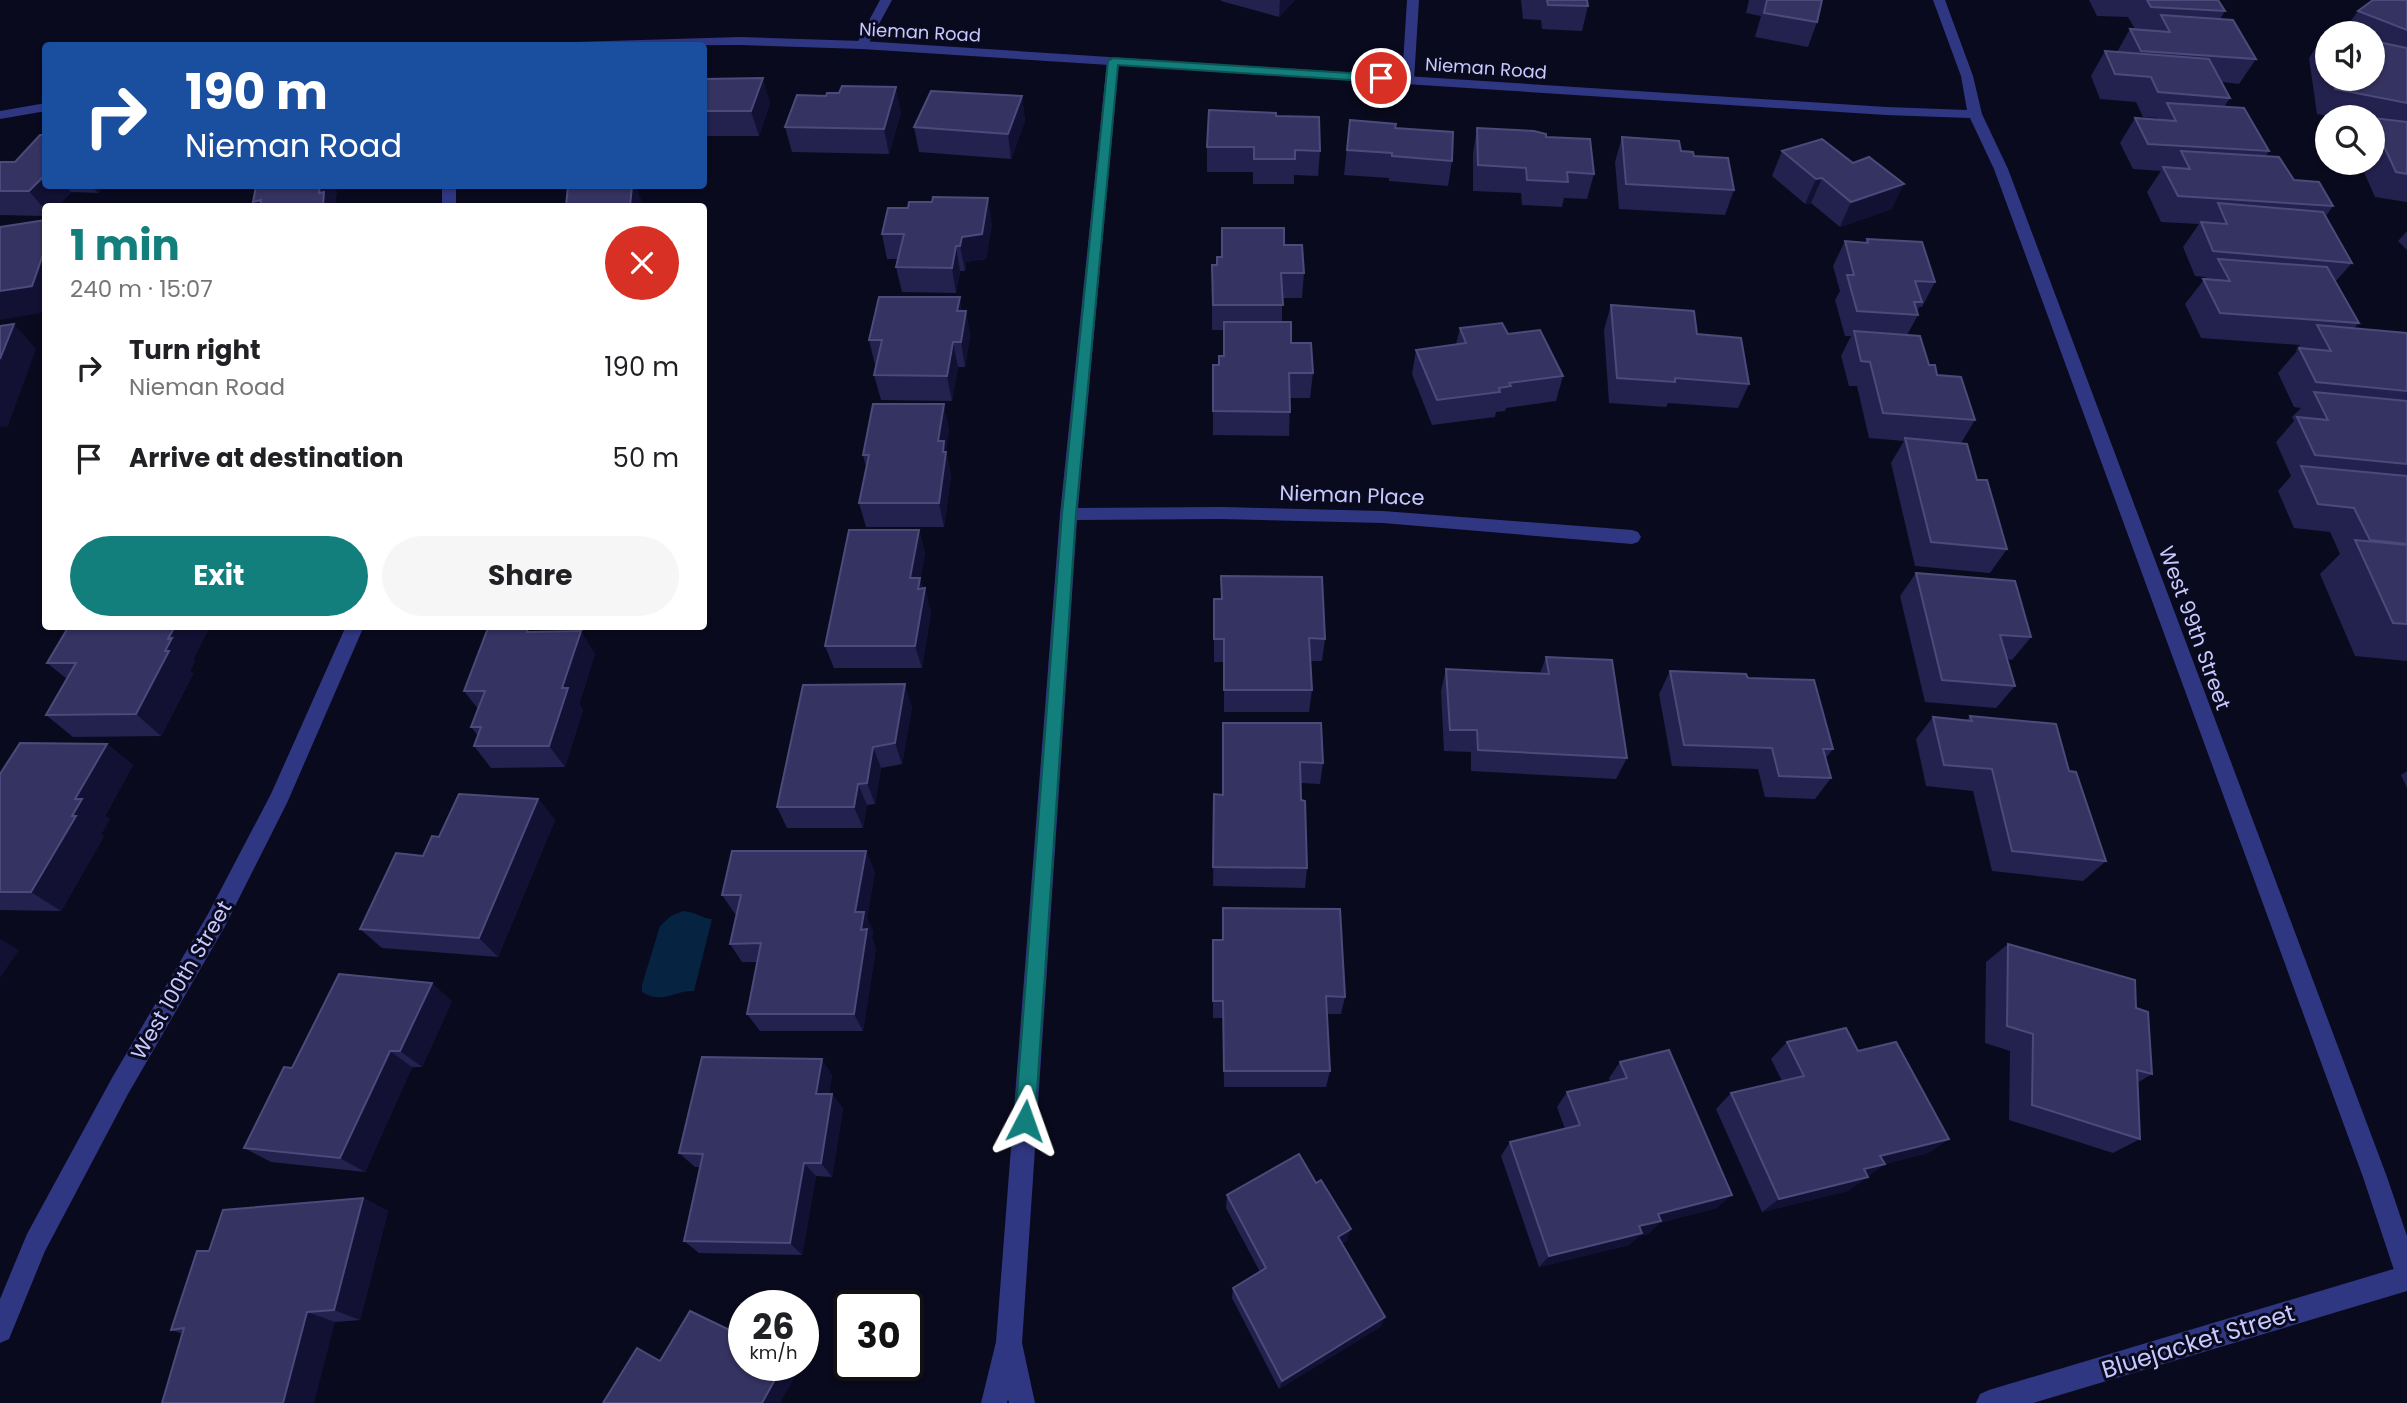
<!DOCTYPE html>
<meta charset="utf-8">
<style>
body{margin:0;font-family:Poppins,sans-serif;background:#f6f6f6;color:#202124;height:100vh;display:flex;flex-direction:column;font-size:26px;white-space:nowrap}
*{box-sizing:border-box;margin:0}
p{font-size:23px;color:#757577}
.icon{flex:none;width:38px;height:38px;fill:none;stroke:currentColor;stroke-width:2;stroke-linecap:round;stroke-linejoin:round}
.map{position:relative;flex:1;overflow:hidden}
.panel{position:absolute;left:42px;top:203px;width:665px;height:427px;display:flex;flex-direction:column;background:#fff;border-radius:7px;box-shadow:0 2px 5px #0004}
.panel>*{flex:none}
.hud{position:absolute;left:42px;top:42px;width:665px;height:147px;border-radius:7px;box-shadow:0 2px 5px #0004;background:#1a4fa0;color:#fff;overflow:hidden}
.controls{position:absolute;left:2315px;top:21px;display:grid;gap:14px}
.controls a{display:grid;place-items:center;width:70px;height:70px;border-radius:50%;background:#fff;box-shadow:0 2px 5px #0004;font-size:35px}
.speed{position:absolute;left:728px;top:1290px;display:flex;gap:14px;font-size:35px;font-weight:700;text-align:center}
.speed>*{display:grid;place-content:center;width:91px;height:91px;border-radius:50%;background:#fff;box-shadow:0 2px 5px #0004;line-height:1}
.speed small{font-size:18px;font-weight:400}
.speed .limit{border:4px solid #111;border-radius:10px;background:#fff;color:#111}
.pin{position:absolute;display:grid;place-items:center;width:60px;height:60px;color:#fff;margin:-30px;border:4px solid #fff;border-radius:50%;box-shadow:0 2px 7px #0007}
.me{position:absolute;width:77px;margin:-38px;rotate:4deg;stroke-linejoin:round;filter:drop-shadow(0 0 5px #0008)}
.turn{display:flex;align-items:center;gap:24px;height:147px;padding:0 28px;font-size:32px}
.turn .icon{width:91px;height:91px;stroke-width:2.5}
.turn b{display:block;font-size:49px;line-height:60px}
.round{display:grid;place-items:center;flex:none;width:74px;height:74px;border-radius:37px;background:#f6f6f6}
.headline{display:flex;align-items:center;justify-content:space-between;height:119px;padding:0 28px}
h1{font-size:42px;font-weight:700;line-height:52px;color:#127f7d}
.action{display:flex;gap:14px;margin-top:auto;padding:14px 28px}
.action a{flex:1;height:80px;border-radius:42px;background:#127f7d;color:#fff;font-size:28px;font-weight:700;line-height:80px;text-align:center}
.action a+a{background:#f6f6f6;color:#202124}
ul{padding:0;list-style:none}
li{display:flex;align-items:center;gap:21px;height:91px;padding:0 28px}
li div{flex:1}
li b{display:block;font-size:26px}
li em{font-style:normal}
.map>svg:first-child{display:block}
</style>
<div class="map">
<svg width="2407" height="1403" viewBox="0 0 2407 1403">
<rect width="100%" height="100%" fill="#0a0a1e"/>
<path fill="#062341" d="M683 911C697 912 703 919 712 919L694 991C674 990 664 1005 642 992V985L660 926 671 916Z"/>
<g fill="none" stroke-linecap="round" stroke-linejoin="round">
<g fill="#303782" fill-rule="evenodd">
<polygon points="880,0 892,0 866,48 858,48 856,45"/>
<polygon points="1407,0 1419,0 1414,80 1408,84 1402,80"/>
<polygon points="1113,57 1119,61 1078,508 1221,507 1383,511 1632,530 1638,532 1641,537 1638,542 1632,544 1383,523 1221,519 1077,520 1022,1343 1035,1403 1009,1403 1008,1399 1007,1403 981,1403 996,1342 1060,514 1107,61"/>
<rect x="442" y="186" width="14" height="20"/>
<polygon points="346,626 364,626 287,803 224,928 128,1094 45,1251 9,1339 0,1343 0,1299 27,1234 112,1078 208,914 271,794"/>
<polygon points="2407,1265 2407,1291 2033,1403 1976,1403 1980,1394 1989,1390"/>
</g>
<g fill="#303782" fill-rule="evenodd">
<polygon points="1933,0 1945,0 1973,76 1982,114 2008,169 2387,1177 2407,1236 2407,1285 2398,1282 2363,1177 1994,169 1970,118 1886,115 862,49 740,45 569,46 575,42 740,37 862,41 1886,107 1967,110 1961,76"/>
<polygon points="46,103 46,111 0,119 0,111"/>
</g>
</g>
<g fill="#23214e">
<polygon points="1221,0 1295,0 1279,17 1221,1"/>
<polygon points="1521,0 1587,0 1588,6 1582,31 1542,29 1541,20 1523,19"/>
<polygon points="1749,0 1822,0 1817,22 1808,47 1755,37 1761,16 1746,13"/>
<polygon points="2089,0 2218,0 2225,11 2220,19 2256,59 2239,84 2222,82 2230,98 2224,107 2269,151 2266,156 2294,180 2333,206 2326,216 2352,263 2335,282 2359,323 2354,328 2407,333 2407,661 2355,656 2320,574 2340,554 2330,532 2294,528 2278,491 2291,476 2276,442 2294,421 2292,417 2301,408 2294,407 2278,373 2297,351 2296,350 2300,345 2201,338 2185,304 2206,277 2195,276 2183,247 2199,224 2161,222 2147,192 2161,171 2133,169 2120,143 2135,118 2157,119 2158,118 2143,117 2136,102 2100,99 2091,76 2105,51 2117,52 2130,29 2135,29 2128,17 2097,16"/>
<polygon points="2407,0 2407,202 2375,197 2360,163 2373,163 2373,117 2333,117 2317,114 2309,58 2326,33 2328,33 2328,79 2373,79 2373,33 2342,33 2358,11"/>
<polygon points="704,79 770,103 759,136 704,136"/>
<polygon points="1022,96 1025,121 1011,159 919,152 914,127"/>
<polygon points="901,112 889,154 792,152 785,127"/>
<polygon points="1276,116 1320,151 1318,176 1294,175 1294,184 1253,184 1253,172 1207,172 1207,147"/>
<polygon points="1350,120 1395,128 1452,161 1448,186 1389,181 1389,178 1344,175"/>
<polygon points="1477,128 1546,137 1594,174 1587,199 1564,198 1562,207 1522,205 1521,193 1473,191 1473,153"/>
<polygon points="1622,137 1681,151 1694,156 1734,190 1725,215 1619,209 1615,162"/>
<polygon points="1782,151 1892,209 1840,227 1811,203 1805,204 1772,176"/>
<polygon points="0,162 46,186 104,186 98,193 71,192 58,206 46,206 46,216 0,215"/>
<polygon points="992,223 986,259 966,262 965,271 960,271 956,293 902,292 896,267 898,259 887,259 882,234"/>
<polygon points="1222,228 1284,245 1304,273 1302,298 1282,298 1282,322 1291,343 1313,373 1310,398 1290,398 1289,436 1213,435 1213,365 1219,365 1224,356 1224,330 1212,330 1212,265 1217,265 1221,257"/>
<polygon points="2407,231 2407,250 2398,241"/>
<polygon points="1867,239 1935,282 1922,307 1919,307 1917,311 1918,315 1907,335 1929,365 1975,420 1961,443 2007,549 1990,573 1915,566 1891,463 1904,441 1869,438 1857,386 1849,386 1841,356 1851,336 1845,336 1835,300 1840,291 1833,266 1845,241 1865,243"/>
<polygon points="1611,305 1697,334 1749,384 1738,408 1668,403 1666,407 1609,403 1604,330"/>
<polygon points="962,311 966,311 970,336 965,367 958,367 952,401 881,400 874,375 876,365 875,365 869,340"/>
<polygon points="1460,328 1508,334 1563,376 1556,401 1506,408 1505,411 1496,412 1495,417 1432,425 1412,374 1416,350 1456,344"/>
<polygon points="949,428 946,450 951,476 944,527 866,527 859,503 866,467 863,455"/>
<polygon points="919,530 925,554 920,580 931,612 922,668 834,668 825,646"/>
<polygon points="1916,573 2031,637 2012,660 2007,659 2015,686 1996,708 1925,702 1900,596"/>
<polygon points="1221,576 1325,639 1322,661 1310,661 1312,690 1309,712 1224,712 1224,662 1214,662 1214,599 1221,599"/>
<polygon points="69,626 210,626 193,659 195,661 190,671 193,674 161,736 73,737 46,715 67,679 47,663"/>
<polygon points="531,632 595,654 579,704 583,710 565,767 491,768 474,746 478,736 471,727 478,709 464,691"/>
<polygon points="1546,657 1627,758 1616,779 1471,771 1471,752 1444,751 1441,691 1446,669 1540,673"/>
<polygon points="1670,671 1748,678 1833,749 1825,759 1831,778 1815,799 1765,797 1758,769 1672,766 1659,694"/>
<polygon points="912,707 902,764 881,768 875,804 867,805 863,828 787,828 777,807"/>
<polygon points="1970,716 2069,771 2106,861 2083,881 1992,871 1973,791 1926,786 1916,739 1933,717 1967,720"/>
<polygon points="1223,723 1323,763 1320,784 1301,783 1307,868 1305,888 1213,886 1214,794 1222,795"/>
<polygon points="107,744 133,765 105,816 110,819 101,834 104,836 61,911 0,910 0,774"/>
<polygon points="2407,771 2407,788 2401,775"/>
<polygon points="538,799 555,820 498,957 382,948 360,929 439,837"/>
<polygon points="875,871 867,918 873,931 872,938 876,948 863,1031 760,1031 747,1014 758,962 742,962 730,944 736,914 735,914 722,895"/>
<polygon points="1223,908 1345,997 1341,1014 1327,1014 1330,1071 1326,1087 1224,1087 1223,1018 1213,1018 1213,940 1222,940"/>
<polygon points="2008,944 2136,1008 2152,1074 2137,1083 2140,1139 2113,1153 2009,1120 2010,1051 1985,1043 1986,962"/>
<polygon points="452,1001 422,1067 412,1067 365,1172 271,1162 244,1148 292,1068"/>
<polygon points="1787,1042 1858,1051 1949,1139 1928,1153 1884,1164 1885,1164 1848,1191 1762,1212 1716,1109 1731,1093 1782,1081 1771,1059"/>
<polygon points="1620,1062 1717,1208 1659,1223 1648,1234 1639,1236 1629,1245 1539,1267 1501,1156 1510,1142 1565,1129 1557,1107 1567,1092 1610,1082 1609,1078"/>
<polygon points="832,1075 829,1094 832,1094 843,1109 832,1177 816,1176 802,1255 699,1253 684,1241 700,1167 695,1167 679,1153"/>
<polygon points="1316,1183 1351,1229 1346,1241 1342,1244 1385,1317 1380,1327 1279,1389 1232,1298 1233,1288 1260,1272 1226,1208 1227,1195"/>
<polygon points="363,1198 388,1211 360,1320 183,1334 171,1330 209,1251"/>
</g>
<g fill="#121033">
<polygon points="1280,0 1295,0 1279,17"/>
<polygon points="763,78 770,103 759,136 751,111"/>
<polygon points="896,87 901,112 889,154 884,129"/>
<polygon points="1022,96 1025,121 1011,159 1008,134"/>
<polygon points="46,174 46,186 66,186 71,192 58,206 46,206 46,211 29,191"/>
<polygon points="1822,178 1811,203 1805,204 1816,179"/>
<polygon points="1904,184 1892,209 1840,227 1851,202"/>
<polygon points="92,186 104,186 98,193"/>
<polygon points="320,186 333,186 337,192 335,206 323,206 319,193"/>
<polygon points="632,186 636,186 642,202 642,206 630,206"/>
<polygon points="988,198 992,223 986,259 966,262 965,271 960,246 962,237"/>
<polygon points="261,200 265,206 256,206 253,202"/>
<polygon points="46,246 46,312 0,320 0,291"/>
<polygon points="956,246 960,271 956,293 952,268"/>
<polygon points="960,297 964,321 966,311 970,336 965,367 961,342 957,311"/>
<polygon points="14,324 36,349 8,426 0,427 0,359"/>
<polygon points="953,342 958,367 952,401 947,376"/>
<polygon points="944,404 949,428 946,450 951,476 944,527 939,503 938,441"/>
<polygon points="919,530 925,554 920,580 924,594 925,588 931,612 922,668 915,646 910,578"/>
<polygon points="175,626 210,626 193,659 195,661 190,671 193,674 161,736 136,714 165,651 168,639"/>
<polygon points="581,631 595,654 579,704 583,710 565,767 549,746 562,688"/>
<polygon points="905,684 912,707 902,764 895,743"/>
<polygon points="107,744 133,765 105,816 110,819 101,834 104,836 61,911 31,892 72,816 75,799"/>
<polygon points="873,747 881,768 875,804 867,783"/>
<polygon points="858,784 867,805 863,828 854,807"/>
<polygon points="538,799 555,820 498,957 479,938"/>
<polygon points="866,851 875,871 867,918 873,931 872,938 876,948 863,1031 854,1014 861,930 855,912"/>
<polygon points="0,939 19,950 0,978"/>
<polygon points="432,983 452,1001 422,1067 400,1051"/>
<polygon points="390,1051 412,1067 365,1172 340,1158"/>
<polygon points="822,1059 832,1075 827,1110 816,1094"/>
<polygon points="832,1094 843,1109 832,1177 821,1163"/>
<polygon points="1949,1139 1928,1153 1860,1170 1880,1156"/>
<polygon points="804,1163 816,1176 802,1255 790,1243"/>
<polygon points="1885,1164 1848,1191 1762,1212 1779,1199 1864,1169"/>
<polygon points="1732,1195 1717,1208 1659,1223 1648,1234 1639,1236 1629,1245 1539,1267 1549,1256 1658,1214"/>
<polygon points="363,1198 388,1211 360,1320 334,1310"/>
<polygon points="1351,1229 1346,1241 1334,1249 1338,1237"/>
<polygon points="307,1312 335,1322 314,1403 283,1403"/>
<polygon points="1385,1317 1380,1327 1279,1389 1282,1381"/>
<polygon points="783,1365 796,1365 800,1368 780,1403 762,1403"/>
</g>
<g fill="#353361" stroke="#4c4a7a" stroke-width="2">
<polygon points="1547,0 1587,0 1588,6 1548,5"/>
<polygon points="1767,0 1822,0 1817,22 1764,13"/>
<polygon points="2147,0 2218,0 2225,11 2151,7"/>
<polygon points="2373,0 2407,0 2407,30 2358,11"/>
<polygon points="2161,15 2233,20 2256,59 2141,51 2130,29 2170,32"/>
<polygon points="2373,41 2407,48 2407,103 2335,89 2333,79 2373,79"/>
<polygon points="2105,51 2209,59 2230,98 2158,92 2151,77 2115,74"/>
<polygon points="763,78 751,111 704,111 704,79"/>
<polygon points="842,86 896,87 884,129 785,127 797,95 826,96 827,93 839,93"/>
<polygon points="931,91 1022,96 1008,134 914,127"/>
<polygon points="2167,103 2244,108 2269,151 2148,144 2135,118 2176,121"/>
<polygon points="1209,110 1276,113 1276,116 1319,117 1320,151 1295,150 1295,159 1254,159 1254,147 1207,147"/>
<polygon points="2373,118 2407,122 2407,174 2396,172 2373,123"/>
<polygon points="1350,120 1396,124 1395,128 1453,132 1452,161 1392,156 1392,153 1347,150"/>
<polygon points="1477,128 1534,131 1546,134 1546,137 1590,139 1594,174 1567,172 1568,182 1527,180 1526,168 1478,165"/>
<polygon points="40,135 46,135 46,174 29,191 0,191 0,162 15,162"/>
<polygon points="1622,137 1679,141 1681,151 1693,152 1694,156 1728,158 1734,190 1626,184"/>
<polygon points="1822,139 1853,163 1869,157 1904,184 1851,202 1822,178 1816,179 1782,151"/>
<polygon points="2181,151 2279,157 2294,180 2319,182 2333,206 2178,196 2163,167 2190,169"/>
<polygon points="256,186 320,186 319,193 324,192 323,206 260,206 261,200 253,202"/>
<polygon points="568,186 632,186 630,206 566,206"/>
<polygon points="933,197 988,198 982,234 962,237 960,246 956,246 952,268 896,267 904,234 882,234 888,208 908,208 909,202 932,202"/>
<polygon points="2218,203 2323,212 2352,263 2213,251 2201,222 2227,224"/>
<polygon points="46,220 46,246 32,286 0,291 0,227"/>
<polygon points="1222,228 1284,228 1284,245 1302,245 1304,273 1281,273 1283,305 1213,305 1212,265 1217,265 1217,257 1222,257"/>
<polygon points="1867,239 1922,242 1935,282 1915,281 1922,302 1914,302 1918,315 1857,311 1847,275 1854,275 1845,241 1868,243"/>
<polygon points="2218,259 2327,267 2359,323 2220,313 2203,279 2230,281"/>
<polygon points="879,297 960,297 957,311 966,311 961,342 953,342 947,376 874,375 882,340 869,340"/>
<polygon points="1611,305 1694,311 1697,334 1741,338 1749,384 1675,378 1675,382 1617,378"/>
<polygon points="1224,322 1291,322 1291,343 1311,343 1313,373 1289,373 1290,412 1213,411 1213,365 1219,365 1219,356 1224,356"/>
<polygon points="1502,323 1508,334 1540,330 1563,376 1509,383 1511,386 1499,388 1500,392 1437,400 1416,350 1466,343 1460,328"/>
<polygon points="14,324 0,359 0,326"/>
<polygon points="2317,325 2407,333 2407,391 2316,382 2299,348 2331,351"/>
<polygon points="1854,331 1920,336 1929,365 1935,365 1937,375 1961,377 1975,420 1883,413 1870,362 1861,361"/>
<polygon points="2314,392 2407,401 2407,464 2315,455 2297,417 2328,420"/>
<polygon points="873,404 944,404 938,441 944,441 943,452 946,452 939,503 859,503 869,455 863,455"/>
<polygon points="1905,438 1967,444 1977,480 1987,480 2007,549 1931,542"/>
<polygon points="2301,466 2407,476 2407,544 2370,540 2354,508 2318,504"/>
<polygon points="849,530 919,530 910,578 920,578 918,589 925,588 915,646 825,646"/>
<polygon points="2355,540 2407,545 2407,624 2393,623"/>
<polygon points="1916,573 2015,581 2031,637 2000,635 2015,686 1942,680"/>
<polygon points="1221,576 1322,577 1325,639 1309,638 1312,690 1224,690 1224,639 1214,639 1214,599 1222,599"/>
<polygon points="69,626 175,626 168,639 172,638 165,651 169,651 136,714 46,715 76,663 47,663"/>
<polygon points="488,628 528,628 527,632 581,631 562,688 568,688 549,746 474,746 481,727 471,727 485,691 464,691"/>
<polygon points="1546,657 1612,660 1627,758 1478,750 1477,730 1450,730 1446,669 1549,674"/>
<polygon points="1670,671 1746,674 1748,678 1814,680 1833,749 1823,749 1831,778 1779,776 1772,748 1684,745"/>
<polygon points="905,684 895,743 873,747 867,783 858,784 854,807 777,807 803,685"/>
<polygon points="1970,716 2056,724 2069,771 2076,772 2106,861 2012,851 1992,769 1944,765 1933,717 1972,721"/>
<polygon points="1223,723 1321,723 1323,763 1300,762 1301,800 1305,801 1307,868 1213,867 1214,794 1223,795"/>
<polygon points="20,743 107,744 75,799 82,799 72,816 76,816 31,892 0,892 0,774"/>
<polygon points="459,794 538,799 479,938 360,929 396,853 423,856 432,836 439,837"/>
<polygon points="732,851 866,851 855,912 864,912 861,930 867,929 854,1014 747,1014 761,943 730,944 741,895 722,895"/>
<polygon points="1223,908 1340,909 1345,997 1326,996 1330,1071 1224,1071 1223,1001 1213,1001 1213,940 1223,940"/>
<polygon points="2008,944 2135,980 2136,1008 2148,1012 2152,1074 2137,1070 2140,1139 2032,1105 2033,1034 2007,1026"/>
<polygon points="339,974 432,983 400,1051 390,1051 340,1158 244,1148 284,1067 292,1068"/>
<polygon points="1846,1028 1858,1051 1896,1042 1949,1139 1880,1156 1885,1164 1864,1169 1868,1177 1779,1199 1731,1093 1804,1076 1787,1042"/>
<polygon points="1669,1050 1732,1195 1658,1214 1661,1221 1639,1226 1642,1233 1549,1256 1510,1142 1580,1125 1567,1092 1627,1078 1620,1062"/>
<polygon points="702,1057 822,1059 816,1094 832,1094 821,1163 804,1163 790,1243 684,1241 703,1154 679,1153"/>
<polygon points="1299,1154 1316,1183 1321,1180 1351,1229 1338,1237 1385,1317 1282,1381 1233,1288 1266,1268 1227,1195"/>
<polygon points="363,1198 334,1310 307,1312 283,1403 162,1403 184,1328 171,1330 197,1251 209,1251 223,1210"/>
<polygon points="690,1311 744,1337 744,1365 783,1365 762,1403 603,1403 637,1348 660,1361"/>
</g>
<polygon fill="#127f7d" stroke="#0c5351" stroke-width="2" points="1113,58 1381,75 1387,78 1381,82 1118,65 1076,514 1035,1121 1032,1128 1025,1131 1018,1128 1015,1121 1062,514 1108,61"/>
<g text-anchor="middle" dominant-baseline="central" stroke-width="6" stroke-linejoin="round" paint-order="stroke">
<g font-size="18" fill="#c7c8ff" stroke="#0a0a1e">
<text transform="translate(920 32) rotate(3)">Nieman Road</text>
<text transform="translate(1486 68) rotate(4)">Nieman Road</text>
</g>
<g font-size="21" fill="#c7c8ff" stroke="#0a0a1e">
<text transform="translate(1352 495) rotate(2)">Nieman Place</text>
<text transform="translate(2195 628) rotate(70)">West 99th Street</text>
<text transform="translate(181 980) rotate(-60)">West 100th Street</text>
</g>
<g font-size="24" fill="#c7c8ff" stroke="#0a0a1e">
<text transform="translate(2198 1341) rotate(-17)">Bluejacket Street</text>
</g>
</g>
</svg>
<div class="controls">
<a><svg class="icon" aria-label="sound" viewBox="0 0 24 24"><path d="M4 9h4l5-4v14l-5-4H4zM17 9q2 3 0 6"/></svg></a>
<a><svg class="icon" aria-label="search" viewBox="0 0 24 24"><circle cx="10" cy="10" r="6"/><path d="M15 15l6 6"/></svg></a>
</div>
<div class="speed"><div>26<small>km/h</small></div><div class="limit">30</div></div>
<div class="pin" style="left:1381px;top:78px;background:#d93025"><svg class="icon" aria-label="arrive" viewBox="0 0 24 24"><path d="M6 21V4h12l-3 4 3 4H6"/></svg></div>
<svg class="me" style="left:1025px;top:1121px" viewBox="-20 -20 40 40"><path d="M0-17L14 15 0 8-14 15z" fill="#127f7d" stroke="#fff" stroke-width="4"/></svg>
<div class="hud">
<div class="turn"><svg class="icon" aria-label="right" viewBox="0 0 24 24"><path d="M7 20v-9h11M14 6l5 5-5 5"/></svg><div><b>190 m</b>Nieman Road</div></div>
</div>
<section class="panel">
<div class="headline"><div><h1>1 min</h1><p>240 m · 15:07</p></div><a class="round" style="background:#d93025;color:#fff"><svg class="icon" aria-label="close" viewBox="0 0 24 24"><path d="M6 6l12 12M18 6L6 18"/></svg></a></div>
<ul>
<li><svg class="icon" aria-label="right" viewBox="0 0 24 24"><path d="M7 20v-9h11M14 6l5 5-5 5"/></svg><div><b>Turn right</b><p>Nieman Road</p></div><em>190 m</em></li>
<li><svg class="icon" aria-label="arrive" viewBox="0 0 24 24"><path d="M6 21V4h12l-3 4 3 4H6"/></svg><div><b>Arrive at destination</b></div><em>50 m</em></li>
</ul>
<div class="action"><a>Exit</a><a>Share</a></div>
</section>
</div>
